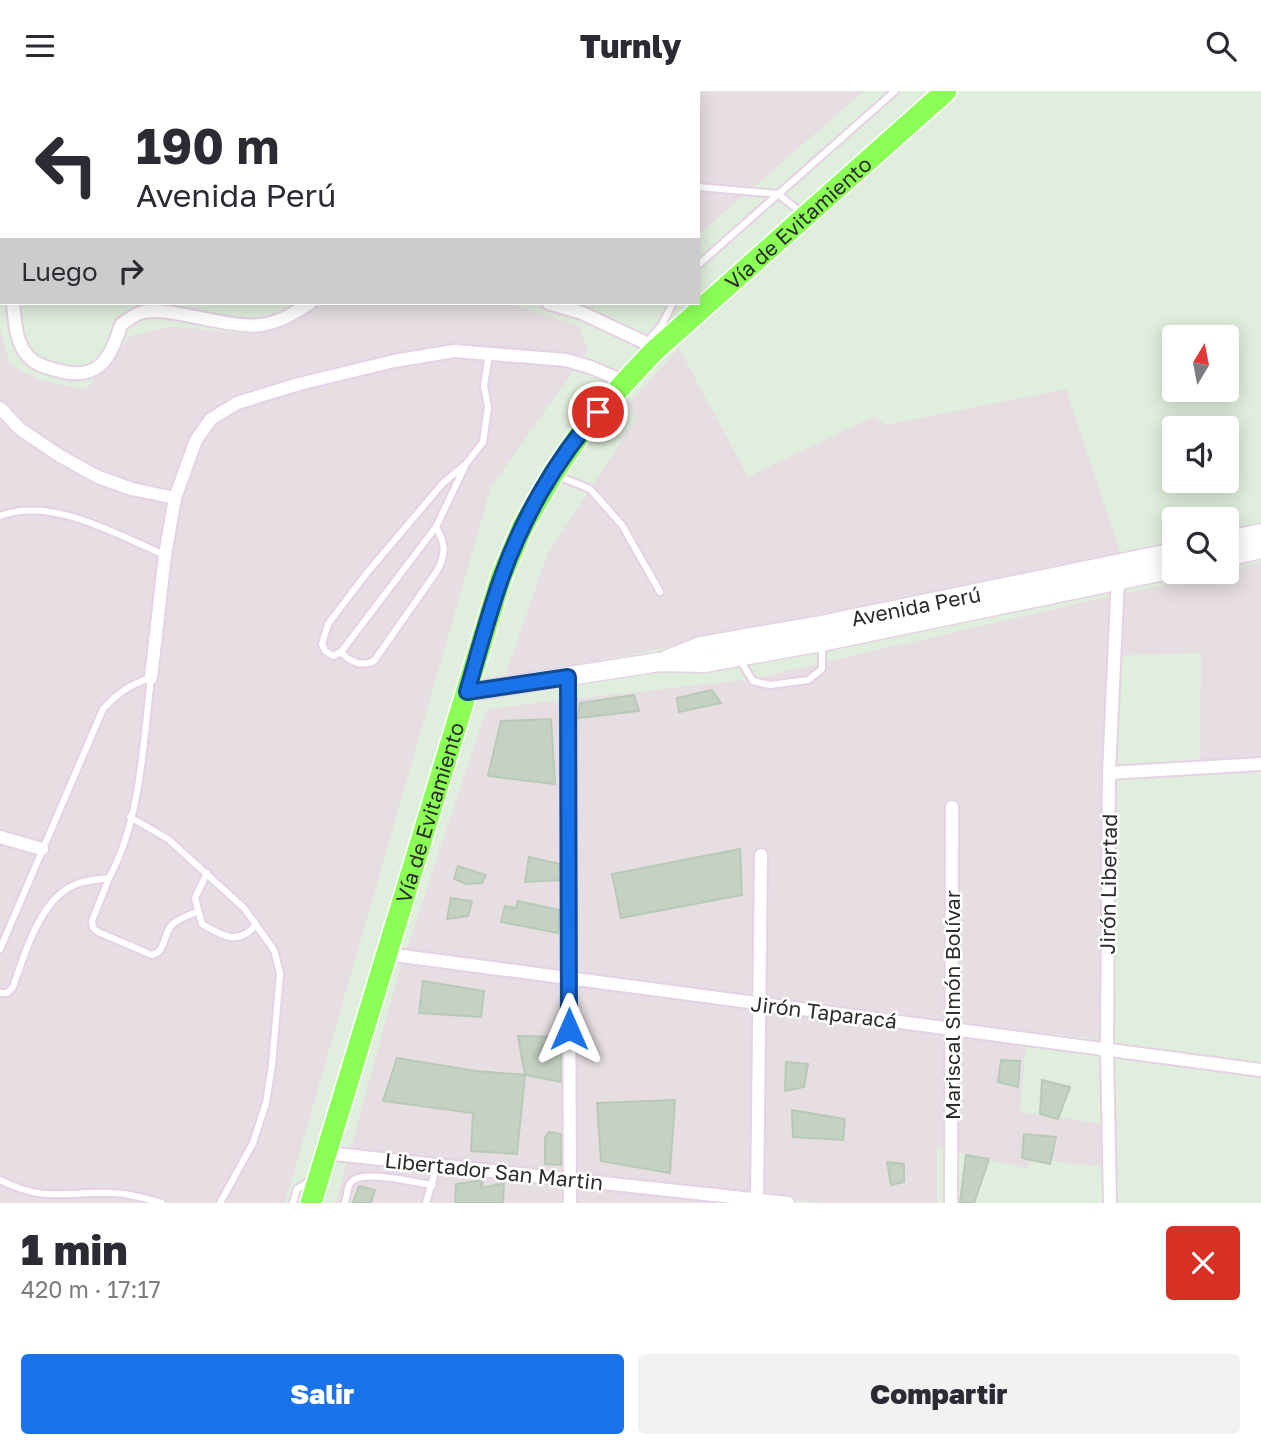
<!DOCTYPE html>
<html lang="es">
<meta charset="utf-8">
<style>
body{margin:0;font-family:"Golos Text",sans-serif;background:#f2f2f3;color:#2b2b33;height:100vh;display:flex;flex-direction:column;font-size:26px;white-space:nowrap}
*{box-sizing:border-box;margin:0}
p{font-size:23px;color:#7c7c81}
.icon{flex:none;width:38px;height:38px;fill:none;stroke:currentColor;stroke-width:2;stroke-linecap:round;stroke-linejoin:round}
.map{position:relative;height:1112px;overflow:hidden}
.side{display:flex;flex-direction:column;background:#fff;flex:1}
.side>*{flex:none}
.hud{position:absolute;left:0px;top:0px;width:700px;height:214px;box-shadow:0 4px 18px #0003;background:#fff;color:#2b2b33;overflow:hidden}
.needle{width:46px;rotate:10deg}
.tools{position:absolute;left:1162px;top:234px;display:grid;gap:14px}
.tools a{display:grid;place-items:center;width:77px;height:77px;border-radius:7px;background:#fff;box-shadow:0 4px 18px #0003;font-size:35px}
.pin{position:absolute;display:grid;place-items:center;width:60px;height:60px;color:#fff;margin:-30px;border:4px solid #fff;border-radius:50%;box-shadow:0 2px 7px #0007}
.me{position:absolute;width:77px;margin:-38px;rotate:0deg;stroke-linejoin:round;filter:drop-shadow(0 0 5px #0008)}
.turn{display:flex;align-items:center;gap:24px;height:147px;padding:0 21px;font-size:32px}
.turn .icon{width:91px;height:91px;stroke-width:2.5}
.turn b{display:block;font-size:49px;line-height:60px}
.then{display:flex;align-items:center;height:66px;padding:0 21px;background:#0003;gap:14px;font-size:26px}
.round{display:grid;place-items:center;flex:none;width:74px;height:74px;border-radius:7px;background:#f2f2f3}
.overview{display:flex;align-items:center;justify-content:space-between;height:119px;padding:0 21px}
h1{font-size:42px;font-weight:800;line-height:52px}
.primary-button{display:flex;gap:14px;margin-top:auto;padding:14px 21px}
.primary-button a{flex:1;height:80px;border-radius:7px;background:#1a73e8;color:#fff;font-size:28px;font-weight:800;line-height:80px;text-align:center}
.primary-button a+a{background:#f2f2f3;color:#2b2b33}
header{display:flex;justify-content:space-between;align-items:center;height:91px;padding:0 21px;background:#fff;font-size:32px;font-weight:800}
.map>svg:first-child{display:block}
</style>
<header><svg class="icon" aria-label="menu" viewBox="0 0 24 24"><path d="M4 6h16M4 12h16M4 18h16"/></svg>Turnly<svg class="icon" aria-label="search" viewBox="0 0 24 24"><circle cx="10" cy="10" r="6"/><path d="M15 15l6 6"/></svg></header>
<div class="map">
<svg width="1261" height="1112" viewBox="0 0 1261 1112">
<rect width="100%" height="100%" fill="#e0eedd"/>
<g fill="#e6dee2">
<polygon points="553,0 864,0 698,144 698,2 550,2"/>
<polygon points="323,212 507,212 579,235 588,259 491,396 285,1112 0,1112 0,238 10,274 40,289 85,299 130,246 171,235 243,243 275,239"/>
<polygon points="679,257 748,386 875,325 885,334 1066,298 1123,470 779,534 504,589 547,464 636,328 627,314"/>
<polygon points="1261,471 1261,673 1200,676 1201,562 1108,565 1099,948 1027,940 1020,1021 1105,1033 1105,1076 1031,1068 1028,1078 937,1056 937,1112 823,1112 752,1105 752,1112 336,1112 399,881 487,618 752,588 1102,507 1227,481"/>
</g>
<g fill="#c5d1c2" stroke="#b8cab6" stroke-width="2">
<polygon points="712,599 721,612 679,621 677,607"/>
<polygon points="634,604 639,620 578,627 580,612"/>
<polygon points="551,628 555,693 488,685 501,630"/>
<polygon points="740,758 742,804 621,827 612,783"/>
<polygon points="529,766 560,773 560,789 525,791"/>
<polygon points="458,775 486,784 482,792 466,793 454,788"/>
<polygon points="451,807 472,810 468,825 447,828"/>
<polygon points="518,810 559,819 558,842 501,831 505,815 516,817"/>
<polygon points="423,890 484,900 481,926 419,922"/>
<polygon points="518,945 561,946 561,991 525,984"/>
<polygon points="397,967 476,980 525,984 517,1063 471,1060 473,1022 383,1010"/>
<polygon points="1001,969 1020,970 1018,996 998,991"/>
<polygon points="786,971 808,973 804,996 785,1000"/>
<polygon points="1042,989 1070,996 1058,1028 1040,1023"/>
<polygon points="675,1009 670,1082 601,1070 597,1012"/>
<polygon points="792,1019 845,1028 843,1049 793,1046"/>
<polygon points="549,1041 561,1043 561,1074 545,1073 545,1046"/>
<polygon points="1024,1043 1056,1046 1050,1073 1022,1067"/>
<polygon points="966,1064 989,1068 974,1112 960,1112"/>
<polygon points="887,1071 904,1073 904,1091 891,1094"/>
<polygon points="483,1089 481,1097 504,1092 503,1112 455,1112 456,1093"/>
<polygon points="359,1095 375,1099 371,1112 353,1112"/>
</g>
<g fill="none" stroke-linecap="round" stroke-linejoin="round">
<g stroke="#e5d2e4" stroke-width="10">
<g id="lane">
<polyline points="698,96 778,103 803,123"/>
<polyline points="698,174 895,0"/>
<polyline points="646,252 661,235 673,212"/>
<polyline points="466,373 436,436 341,561 333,565 325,560 322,553 328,533 366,483 443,392 466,373 483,351 488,316 484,295 489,263"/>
<polyline points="558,385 590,398 622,434 660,501"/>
<path d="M0 425C51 405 117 444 165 464"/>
<path d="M341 561C350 571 361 576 374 570L437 480C446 463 446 453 436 436"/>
<polyline points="742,567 743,574 753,590 770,594 808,589 822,578 822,552"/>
<polyline points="130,726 168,748 244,817 274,859 280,882 272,974 266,1012 253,1052 220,1112"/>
<path d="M207 782 195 807 202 833C222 845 238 855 256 834"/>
<path d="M109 787 92 830 93 837 98 841 152 864C166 860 163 845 171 835 177 828 189 824 197 821"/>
<path d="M0 858 103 618C118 602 130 593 151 587 143 653 141 728 109 787 96 789 82 789 70 796 39 813 24 864 13 896L7 902H0"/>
<path d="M0 1089C45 1112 65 1100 113 1102 129 1102 146 1108 162 1112"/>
<polyline points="293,1112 297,1098 311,1089"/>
<path d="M345 1112C347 1105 347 1096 351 1091 362 1078 416 1092 433 1094"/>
<polyline points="426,1112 437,1074"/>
</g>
</g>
<g stroke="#e5d2e4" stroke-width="16">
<g id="street">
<polyline points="607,2 612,0"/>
<polyline points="0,182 2,181"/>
<path d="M13 212C15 229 15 250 27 264 33 272 47 277 56 279 97 291 110 270 121 234 127 230 133 224 140 222 164 213 227 238 260 234 279 232 294 222 310 212"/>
<polyline points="548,212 582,222 646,252 653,261"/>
<polyline points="0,317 20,338 60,365 98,386 132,398 175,407"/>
<polyline points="568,586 570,1112"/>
<polyline points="151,587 165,464 175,407 196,349 211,328 237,312 299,293 394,270 454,260 566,269 590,276 625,291"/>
<polyline points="1109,682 1261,673"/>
<polyline points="0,746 42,758"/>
<polyline points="387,863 1261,979"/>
<polyline points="326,1062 788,1112"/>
<polyline points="757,1112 761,764"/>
<polyline points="951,1112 952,716"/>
<polyline points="1110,1112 1107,958 1109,682 1118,485"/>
</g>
</g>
<g stroke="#e5d2e4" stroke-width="21">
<g id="secondary">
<polyline points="1227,449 1261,442"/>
<polyline points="1227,466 1261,458"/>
<polyline points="668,568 700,555 821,534 1174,461"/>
<polyline points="467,601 659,571 705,572 822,551 1174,478"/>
</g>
</g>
<g stroke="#fff" stroke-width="24">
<g id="highway">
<path id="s1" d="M311 1112 501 487 523 435 553 383 584 337 625 291 653 261 946 0"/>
</g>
</g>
<use href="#lane" stroke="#fff" stroke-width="6"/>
<use href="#street" stroke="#fff" stroke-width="12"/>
<use href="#secondary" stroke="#fff" stroke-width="18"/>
<use href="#highway" stroke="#8cff57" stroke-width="21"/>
</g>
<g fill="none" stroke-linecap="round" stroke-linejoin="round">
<g stroke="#114b97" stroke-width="18">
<path id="route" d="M569 938 568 586 467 601C478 563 488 525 501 488 522 428 556 368 598 321"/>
</g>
<use href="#route" stroke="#1a73e8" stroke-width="12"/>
</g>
<g text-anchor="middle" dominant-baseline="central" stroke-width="5" stroke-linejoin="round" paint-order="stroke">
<g font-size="21" fill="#2c2c2c" stroke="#fff">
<text stroke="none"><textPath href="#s1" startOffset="1122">Vía de Evitamiento</textPath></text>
<text transform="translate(916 515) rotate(-11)">Avenida Perú</text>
<text stroke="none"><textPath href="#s1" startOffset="408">Vía de Evitamiento</textPath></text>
<text transform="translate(1108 793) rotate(-89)">Jirón Libertad</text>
<text transform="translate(952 914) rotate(-90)">Mariscal SImón Bolívar</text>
<text transform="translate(824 921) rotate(7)">Jirón Taparacá</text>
<text transform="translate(494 1080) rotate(6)">Libertador San Martin</text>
</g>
</g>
</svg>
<div class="tools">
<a><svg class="needle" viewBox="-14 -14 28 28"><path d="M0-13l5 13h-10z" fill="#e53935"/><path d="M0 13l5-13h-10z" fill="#7c7c81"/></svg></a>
<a><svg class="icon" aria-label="sound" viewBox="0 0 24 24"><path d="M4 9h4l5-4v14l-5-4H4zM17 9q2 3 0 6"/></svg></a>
<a><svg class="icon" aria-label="search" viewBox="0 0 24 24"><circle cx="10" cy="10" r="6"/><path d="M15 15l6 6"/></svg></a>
</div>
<div class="pin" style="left:598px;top:321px;background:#d93025"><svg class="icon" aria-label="arrive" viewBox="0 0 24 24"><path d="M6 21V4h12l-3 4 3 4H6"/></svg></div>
<svg class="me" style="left:569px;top:938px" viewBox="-20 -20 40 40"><path d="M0-17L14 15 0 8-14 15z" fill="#1a73e8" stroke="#fff" stroke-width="4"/></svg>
<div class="hud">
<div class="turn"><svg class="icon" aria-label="left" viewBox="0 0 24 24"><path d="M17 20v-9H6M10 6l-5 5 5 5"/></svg><div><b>190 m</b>Avenida Perú</div></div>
<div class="then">Luego<svg class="icon" aria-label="right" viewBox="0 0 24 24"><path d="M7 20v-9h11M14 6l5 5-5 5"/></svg></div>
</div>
</div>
<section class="side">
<div class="overview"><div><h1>1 min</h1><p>420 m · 17:17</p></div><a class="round" style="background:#d93025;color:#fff"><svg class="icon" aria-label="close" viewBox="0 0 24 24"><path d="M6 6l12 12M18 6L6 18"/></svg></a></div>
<div class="primary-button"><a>Salir</a><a>Compartir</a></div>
</section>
